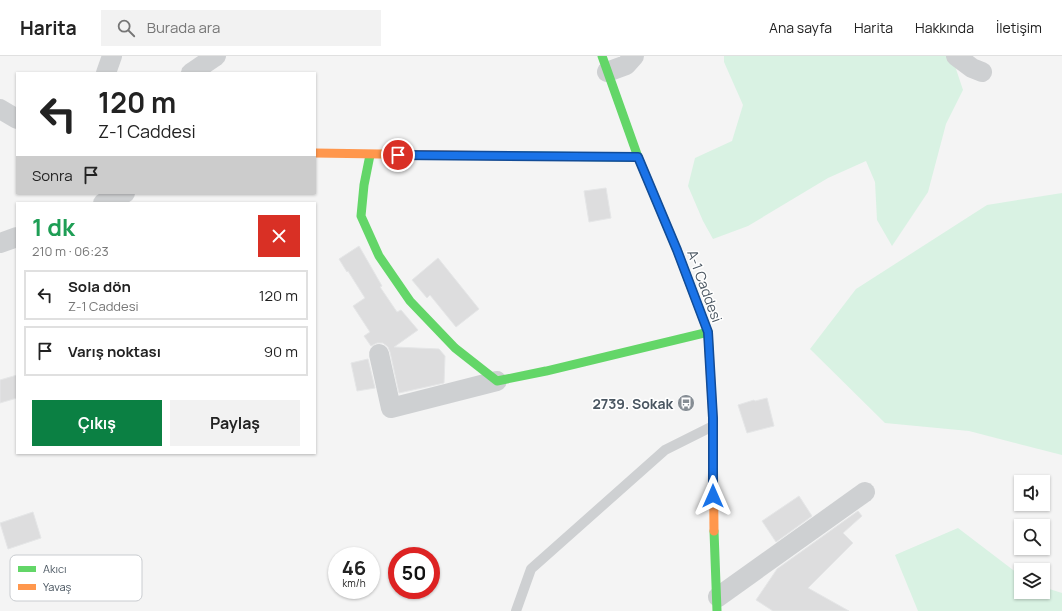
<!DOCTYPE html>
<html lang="tr">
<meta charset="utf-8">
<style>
body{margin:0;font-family:Manrope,sans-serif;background:#f2f2f2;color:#222;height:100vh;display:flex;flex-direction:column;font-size:15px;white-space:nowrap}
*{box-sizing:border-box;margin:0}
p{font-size:13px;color:#767676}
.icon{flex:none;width:22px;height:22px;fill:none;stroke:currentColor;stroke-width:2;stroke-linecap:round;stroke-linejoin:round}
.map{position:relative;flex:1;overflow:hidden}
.sheet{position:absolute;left:16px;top:146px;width:300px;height:252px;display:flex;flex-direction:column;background:#fff;border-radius:0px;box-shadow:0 1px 3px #0004}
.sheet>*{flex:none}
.banner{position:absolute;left:16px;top:16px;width:300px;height:122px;border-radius:0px;box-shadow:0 1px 3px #0004;background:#fff;color:#222;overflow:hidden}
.fabs{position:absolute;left:1014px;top:419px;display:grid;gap:8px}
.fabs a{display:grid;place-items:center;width:36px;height:36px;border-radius:0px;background:#fff;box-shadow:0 1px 3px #0004;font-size:20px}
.speed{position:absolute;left:328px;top:491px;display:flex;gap:8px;font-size:20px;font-weight:700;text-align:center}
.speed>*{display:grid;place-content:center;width:52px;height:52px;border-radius:50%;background:#fff;box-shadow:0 1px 3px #0004;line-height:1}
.speed small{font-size:10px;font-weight:400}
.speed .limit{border:6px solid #d22;background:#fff;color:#111}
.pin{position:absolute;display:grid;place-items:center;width:34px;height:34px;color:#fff;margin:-17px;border:2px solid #fff;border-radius:50%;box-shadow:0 1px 4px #0007}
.me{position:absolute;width:44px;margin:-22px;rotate:0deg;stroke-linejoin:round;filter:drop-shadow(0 0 3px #0008)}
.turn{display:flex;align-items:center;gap:14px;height:84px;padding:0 16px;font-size:18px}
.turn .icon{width:52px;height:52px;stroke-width:2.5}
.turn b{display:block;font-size:28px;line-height:34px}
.then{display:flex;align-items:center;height:38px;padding:0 16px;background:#0003;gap:8px;font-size:15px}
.round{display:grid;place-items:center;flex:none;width:42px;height:42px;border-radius:0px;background:#f2f2f2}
.overview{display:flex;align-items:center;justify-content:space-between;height:68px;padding:0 16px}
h1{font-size:24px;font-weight:700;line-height:30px;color:#1e9e55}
.action{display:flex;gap:8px;margin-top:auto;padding:8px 16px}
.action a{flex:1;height:46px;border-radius:0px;background:#0b8043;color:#fff;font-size:16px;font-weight:700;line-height:46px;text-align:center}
.action a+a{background:#f2f2f2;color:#222}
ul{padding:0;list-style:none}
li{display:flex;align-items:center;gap:12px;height:50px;margin:0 8px 6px;padding:0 8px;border:2px solid #e0e0e0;border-radius:0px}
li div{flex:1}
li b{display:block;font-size:15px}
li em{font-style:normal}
header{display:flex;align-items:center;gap:24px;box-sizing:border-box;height:56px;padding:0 20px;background:#fff;border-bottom:1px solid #e0e0e0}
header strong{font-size:19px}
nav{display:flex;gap:22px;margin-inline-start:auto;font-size:14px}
.search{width:280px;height:36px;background:#f2f2f2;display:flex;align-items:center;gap:10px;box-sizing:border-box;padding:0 14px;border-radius:0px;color:#767676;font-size:15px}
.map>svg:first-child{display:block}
</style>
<header>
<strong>Harita</strong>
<div class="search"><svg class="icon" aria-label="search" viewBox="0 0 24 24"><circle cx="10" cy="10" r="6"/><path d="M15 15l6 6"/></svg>Burada ara</div>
<nav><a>Ana sayfa</a><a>Harita</a><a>Hakkında</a><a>İletişim</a></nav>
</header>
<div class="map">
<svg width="1062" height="555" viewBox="0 0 1062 555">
<rect width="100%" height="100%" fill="#f4f4f4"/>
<g fill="#d9f2e3">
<polygon points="724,0 950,0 953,4 963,34 946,68 928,136 892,190 877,164 875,126 866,105 828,122 748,170 713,183 703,165 688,130 695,102 732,85 743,49 724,6"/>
<polygon points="1062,137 1062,399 969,375 885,367 810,293 856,233 987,149"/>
<polygon points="958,472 1021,520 1021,536 1043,536 1043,531 1062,537 1062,555 918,555 895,499"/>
</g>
<g fill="#ddddde" stroke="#e5e6e7">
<polygon points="606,132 611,162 589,166 584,135"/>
<polygon points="359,190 382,230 380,231 397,256 401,254 418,274 394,291 439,293 445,300 444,327 399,337 390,296 388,291 383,287 377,287 371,290 364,280 370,276 353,250 365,242 348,215 347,216 339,203"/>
<polygon points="438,202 479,253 456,271 430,239 427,242 412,224"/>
<polygon points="368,303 375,332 357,335 351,307"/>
<polygon points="17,319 17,342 0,347 0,324"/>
<polygon points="767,342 774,370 747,377 738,349 754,344 755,345"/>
<polygon points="799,440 812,460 776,486 762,465"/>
<polygon points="858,455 862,460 843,477 853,487 808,532 849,555 773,555 756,544 777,513"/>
<polygon points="33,456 41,482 8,493 0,467"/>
</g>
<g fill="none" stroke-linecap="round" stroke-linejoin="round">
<polyline stroke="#ced0d2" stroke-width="10" points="516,555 531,513 665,394 713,370"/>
<g stroke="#ced0d2" stroke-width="20">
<polyline points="956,0 972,12 982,16"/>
<polyline points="607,16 626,9 634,0"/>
<polyline points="106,17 112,0"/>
<polyline points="191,17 216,0"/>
<polyline points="0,53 17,63"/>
<polyline points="103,147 125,137"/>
<polyline points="0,187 17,181"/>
<polyline points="379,298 391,352 497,325"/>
<polyline points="718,541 865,436"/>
</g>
<g stroke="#63d668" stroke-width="9">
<polyline points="602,0 638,101 677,194 708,276 709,294"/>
<polyline points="370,99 364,129 361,160 379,200 410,245 455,292 497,325 546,315 708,276"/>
<polyline points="514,100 638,101"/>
<polyline points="714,475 717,555"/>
</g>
<g stroke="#ff974d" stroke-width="9">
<polyline points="315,97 514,100"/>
<polyline points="709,294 713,362 714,475"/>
</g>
</g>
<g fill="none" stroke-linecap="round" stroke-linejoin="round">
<g stroke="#114b97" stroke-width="10">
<polyline id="route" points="398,99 638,101 677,194 708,276 713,362 713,440"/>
</g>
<use href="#route" stroke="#1a73e8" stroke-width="7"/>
</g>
<defs>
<g id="bus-disc" transform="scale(0.9)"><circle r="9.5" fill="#868d94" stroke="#fff"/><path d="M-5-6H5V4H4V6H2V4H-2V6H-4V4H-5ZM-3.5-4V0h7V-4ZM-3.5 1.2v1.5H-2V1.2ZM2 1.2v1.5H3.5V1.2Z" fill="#fff"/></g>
</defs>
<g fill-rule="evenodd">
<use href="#bus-disc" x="686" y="347"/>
</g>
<g text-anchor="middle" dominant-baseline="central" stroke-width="3" stroke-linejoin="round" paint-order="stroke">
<g font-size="14" fill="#4a5661" stroke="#fff">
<text transform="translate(705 230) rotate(70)">A-1 Caddesi</text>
</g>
<g font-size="14" font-weight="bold" fill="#4a5661" stroke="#fff" text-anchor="end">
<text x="673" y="347">2739. Sokak</text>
</g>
</g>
<rect x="10" y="499" width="132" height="46" rx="6" fill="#fff" stroke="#c9ccd0" stroke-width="1"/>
<rect x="18" y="510" width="18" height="6" fill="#63d668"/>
<rect x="18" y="528" width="18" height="6" fill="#ff974d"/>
<g font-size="11" fill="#4a5661">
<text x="43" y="517">Akıcı</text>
<text x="43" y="535">Yavaş</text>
</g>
</svg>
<div class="fabs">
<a><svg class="icon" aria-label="sound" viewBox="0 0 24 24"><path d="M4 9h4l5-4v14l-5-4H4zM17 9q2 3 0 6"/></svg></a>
<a><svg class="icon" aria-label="search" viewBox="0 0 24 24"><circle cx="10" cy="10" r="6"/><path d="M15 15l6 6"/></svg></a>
<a><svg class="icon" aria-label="layers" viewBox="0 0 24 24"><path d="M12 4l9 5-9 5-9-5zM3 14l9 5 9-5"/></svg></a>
</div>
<div class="speed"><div>46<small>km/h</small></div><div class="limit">50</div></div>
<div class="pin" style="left:398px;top:99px;background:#d93025"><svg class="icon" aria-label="arrive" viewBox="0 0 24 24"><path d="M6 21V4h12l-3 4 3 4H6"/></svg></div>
<svg class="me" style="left:713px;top:440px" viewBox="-20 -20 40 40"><path d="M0-17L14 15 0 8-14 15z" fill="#1a73e8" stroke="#fff" stroke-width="4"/></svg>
<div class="banner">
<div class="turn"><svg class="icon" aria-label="left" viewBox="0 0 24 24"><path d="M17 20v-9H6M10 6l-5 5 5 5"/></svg><div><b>120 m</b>Z-1 Caddesi</div></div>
<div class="then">Sonra<svg class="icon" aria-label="arrive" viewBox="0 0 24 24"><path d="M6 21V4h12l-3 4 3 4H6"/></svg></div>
</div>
<section class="sheet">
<div class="overview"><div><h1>1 dk</h1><p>210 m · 06:23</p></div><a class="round" style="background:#d93025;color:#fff"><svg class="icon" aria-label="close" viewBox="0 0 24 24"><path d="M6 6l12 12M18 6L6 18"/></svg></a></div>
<ul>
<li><svg class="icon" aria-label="left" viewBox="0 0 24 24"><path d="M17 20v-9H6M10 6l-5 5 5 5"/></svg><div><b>Sola dön</b><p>Z-1 Caddesi</p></div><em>120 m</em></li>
<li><svg class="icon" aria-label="arrive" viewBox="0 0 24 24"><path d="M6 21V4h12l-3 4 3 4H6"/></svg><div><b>Varış noktası</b></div><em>90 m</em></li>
</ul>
<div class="action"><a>Çıkış</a><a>Paylaş</a></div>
</section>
</div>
